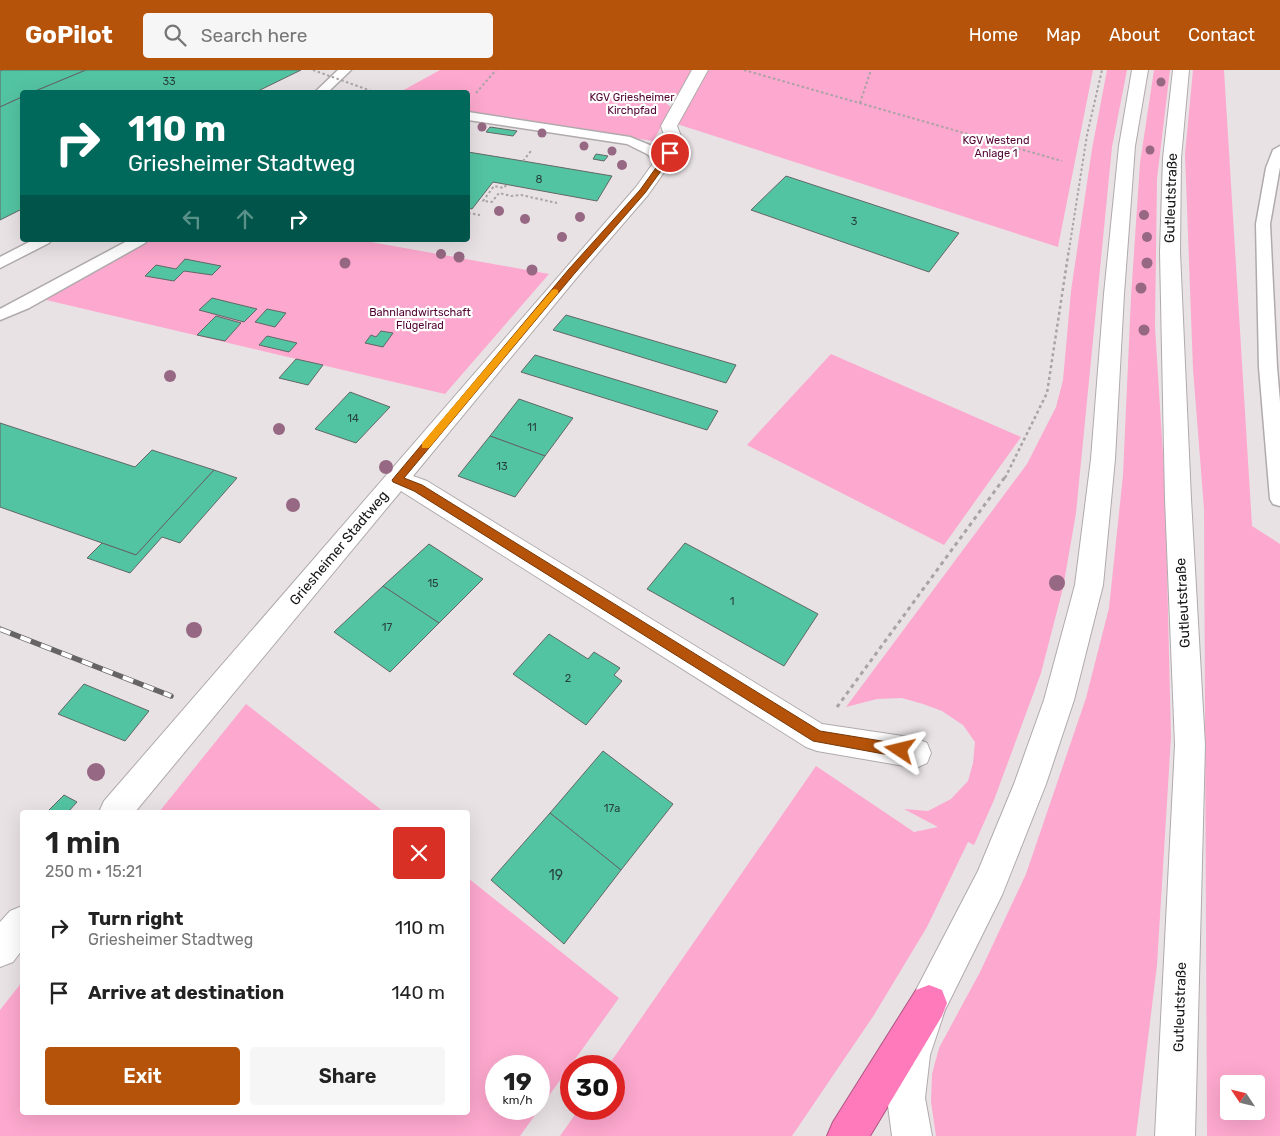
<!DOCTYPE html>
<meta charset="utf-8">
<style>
body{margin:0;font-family:Rubik,sans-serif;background:#f6f6f6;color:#222;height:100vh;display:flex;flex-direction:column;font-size:19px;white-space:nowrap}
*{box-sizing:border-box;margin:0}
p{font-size:16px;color:#767676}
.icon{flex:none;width:28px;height:28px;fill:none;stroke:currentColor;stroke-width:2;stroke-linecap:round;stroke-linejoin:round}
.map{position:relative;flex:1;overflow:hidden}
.details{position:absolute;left:20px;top:740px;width:450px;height:305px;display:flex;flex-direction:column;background:#fff;border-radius:5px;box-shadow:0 5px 20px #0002}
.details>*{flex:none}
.banner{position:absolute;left:20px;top:20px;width:450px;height:152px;border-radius:5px;box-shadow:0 5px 20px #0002;background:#00695c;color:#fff;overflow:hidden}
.needle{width:32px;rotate:305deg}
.buttons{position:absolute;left:1220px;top:1005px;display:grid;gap:10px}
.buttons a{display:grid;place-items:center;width:45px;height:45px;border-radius:5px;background:#fff;box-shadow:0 5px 20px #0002;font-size:25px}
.speed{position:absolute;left:485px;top:985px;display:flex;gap:10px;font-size:25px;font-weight:700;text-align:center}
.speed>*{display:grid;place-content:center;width:65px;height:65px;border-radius:50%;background:#fff;box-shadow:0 5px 20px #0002;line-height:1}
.speed small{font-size:12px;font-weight:400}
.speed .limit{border:8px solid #d22;background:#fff;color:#111}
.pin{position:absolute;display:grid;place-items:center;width:42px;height:42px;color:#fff;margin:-21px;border:2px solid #fff;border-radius:50%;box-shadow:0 1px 5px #0007}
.me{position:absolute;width:55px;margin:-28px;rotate:280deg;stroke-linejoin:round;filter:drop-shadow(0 0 4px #0008)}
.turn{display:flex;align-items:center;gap:18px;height:105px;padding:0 25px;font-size:22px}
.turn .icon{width:65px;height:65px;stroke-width:2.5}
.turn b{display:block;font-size:35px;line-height:42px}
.lanes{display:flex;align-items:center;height:48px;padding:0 25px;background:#0003;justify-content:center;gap:25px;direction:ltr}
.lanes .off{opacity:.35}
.round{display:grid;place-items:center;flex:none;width:52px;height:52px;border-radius:5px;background:#f6f6f6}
.headline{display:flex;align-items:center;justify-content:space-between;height:85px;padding:0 25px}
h1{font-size:30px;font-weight:600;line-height:38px}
.action{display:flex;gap:10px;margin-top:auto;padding:10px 25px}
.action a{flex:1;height:58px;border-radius:5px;background:#b45309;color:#fff;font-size:20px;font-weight:600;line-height:58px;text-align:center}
.action a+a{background:#f6f6f6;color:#222}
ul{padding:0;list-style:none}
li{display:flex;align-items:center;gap:15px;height:65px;padding:0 25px}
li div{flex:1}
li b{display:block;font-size:19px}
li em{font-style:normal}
header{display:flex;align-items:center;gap:30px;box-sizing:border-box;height:70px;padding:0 25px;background:#b45309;color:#fff}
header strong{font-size:24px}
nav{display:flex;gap:28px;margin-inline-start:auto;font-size:18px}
.search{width:350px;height:45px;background:#f6f6f6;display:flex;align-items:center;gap:12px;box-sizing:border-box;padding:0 18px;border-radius:5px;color:#767676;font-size:19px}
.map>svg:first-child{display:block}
</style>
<header>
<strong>GoPilot</strong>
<div class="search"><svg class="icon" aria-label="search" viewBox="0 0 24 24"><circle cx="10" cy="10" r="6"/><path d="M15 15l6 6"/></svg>Search here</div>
<nav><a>Home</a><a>Map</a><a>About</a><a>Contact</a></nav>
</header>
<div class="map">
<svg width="1280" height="1066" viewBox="0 0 1280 1066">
<rect width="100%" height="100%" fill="#e8e2e5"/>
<g fill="#fda8ce" fill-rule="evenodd">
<polygon points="440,0 694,0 680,24 669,27 666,33 672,38 653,71 468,43 468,22 400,22"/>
<polygon points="707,0 1093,0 1058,177 677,54"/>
<polygon points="1107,0 1127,0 1112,77 1076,443 1063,518 1041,603 994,730 974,775 968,772 927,857 874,945 792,1066 560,1066 579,1039 614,1039 614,996 608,996 816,696 914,762 938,757 904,739 928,741 951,729 968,711 973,693 975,672 963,655 942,641 923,634 902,628 877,629 846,637 1027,394 1056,337 1063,310 1071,221 1092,79"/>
<polygon points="1154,0 1170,0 1157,109 1155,257 1165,417 1171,667 1157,895 1136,1066 936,1066 931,1032 932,1004 939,978 980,902 1026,804 1086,628 1109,538 1123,405 1131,227 1140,93"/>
<path d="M1193 0H1224L1252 456 1280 474V1066H1207L1204 439 1193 299 1185 84ZM1229 1014H1256V1041H1229Z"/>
<polygon points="148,170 360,170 549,204 445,324 42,229"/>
<polygon points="831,284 1021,367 944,475 747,375"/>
<polygon points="246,634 384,742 159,742"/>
<path d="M468 808 619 928 520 1066H0V940L22 912V1042H468ZM496 996H539V1039H496Z"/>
</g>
<g fill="#53c4a2" stroke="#626765">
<polygon points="3,0 86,0 33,22 22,22 22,27 0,37 0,1"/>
<polygon points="86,0 301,0 256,22 33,22"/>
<polygon points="22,27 22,139 0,150 0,37"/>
<polygon points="490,57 517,61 513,66 486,62"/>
<polygon points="468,82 523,91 612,106 597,131 493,112 472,139 468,138"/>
<polygon points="596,84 608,86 604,91 593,89"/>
<polygon points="786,106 959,163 929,202 751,140"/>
<polygon points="185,189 221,196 212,205 184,201 174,211 145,206 156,195 176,199"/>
<polygon points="212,228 257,239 244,252 199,240"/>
<polygon points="267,239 286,243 275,257 255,252"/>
<polygon points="566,245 736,295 726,313 553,260"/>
<polygon points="216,246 241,253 225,271 197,265"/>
<polygon points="381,261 393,263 383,277 365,273 371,265 376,267"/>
<polygon points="267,266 297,273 289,282 259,275"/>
<polygon points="535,285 718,341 707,360 521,302"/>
<polygon points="296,289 323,295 308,315 279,308"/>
<polygon points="350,322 390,337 356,373 315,359"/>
<polygon points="519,329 573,348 545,386 490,366"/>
<polygon points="0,353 135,397 152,380 214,400 136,485 0,437"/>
<polygon points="490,366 545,386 515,427 458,406"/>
<polygon points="214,400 237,408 180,473 162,467 130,503 87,488 102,473 136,485"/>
<polygon points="685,473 818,544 784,596 647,519"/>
<polygon points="429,474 483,509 439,553 383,516"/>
<polygon points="383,516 439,553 390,602 334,562"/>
<polygon points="549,564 588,589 594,582 620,598 614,605 622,611 586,655 513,604"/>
<polygon points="84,614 149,641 125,671 58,644"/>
<polygon points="603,681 673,734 621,800 550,743"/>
<polygon points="64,725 77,732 68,742 47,742"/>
<polygon points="550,743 621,800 564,874 491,810"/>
</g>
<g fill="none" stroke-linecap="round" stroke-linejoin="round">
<g stroke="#b0aaac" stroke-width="3">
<g id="lane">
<polygon points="338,0 351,0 328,22 315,22"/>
<polygon points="468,42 630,67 657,78 671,92 664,96 659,95 647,84 627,74 468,50"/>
<polygon points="1280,76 1280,97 1270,154 1277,297 1280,332 1280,436 1273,434 1270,429 1259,297 1256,154 1266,98 1273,80"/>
<polygon points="33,170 51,170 49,173 0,198 0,187"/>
<polygon points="129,170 147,170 145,173 29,238 0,250 0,239"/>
</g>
</g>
<g stroke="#b0aaac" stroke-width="2">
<g id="street">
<polygon points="692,0 708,0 677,56 684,74 648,125 579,205 413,406 427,411 822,654 916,668 927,673 931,683 927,693 916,698 817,681 806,677 401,421 135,742 99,742 104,731 636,117 667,74 661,56"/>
<polygon points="22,836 22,880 13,892 0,897 0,852 10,841"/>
</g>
</g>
<g stroke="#b0aaac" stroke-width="2">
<g id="secondary">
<polygon points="1132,0 1148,0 1135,76 1124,224 1115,389 1103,515 1074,630 1046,714 1002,825 945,940 930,985 925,1028 932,1066 892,1066 887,1028 892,985 916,920 978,801 1014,714 1044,630 1075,515 1091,389 1104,224 1119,76"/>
<polygon points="1173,0 1189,0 1181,88 1180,182 1191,429 1205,675 1195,1066 1155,1066 1175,675 1165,429 1160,182 1163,88"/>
</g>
</g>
<g stroke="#ae5781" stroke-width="2">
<polygon id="highway" points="929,915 942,920 947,933 942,946 870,1066 827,1066 833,1052 916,920"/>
</g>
<g stroke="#a8a3a5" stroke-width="2" stroke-dasharray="2.5 2.5" stroke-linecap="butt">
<polyline points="744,0 1062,91"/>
<polyline points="476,23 496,0"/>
<polyline points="860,33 871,0"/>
<polyline points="523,91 531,81"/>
<polyline points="506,115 504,118 494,116 483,131 492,132 499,123 511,126 521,125 557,133"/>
<polyline points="468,143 480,145"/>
<polyline points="1069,180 1087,65 1102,0"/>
</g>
<polyline stroke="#a8a3a5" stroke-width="2.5" stroke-dasharray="3 3" stroke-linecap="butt" points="1005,408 1047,323 1069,179"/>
<polyline stroke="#a8a3a5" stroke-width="3" stroke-dasharray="4 4" stroke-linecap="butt" points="837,637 1005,407"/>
<use href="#lane" fill="#fff" fill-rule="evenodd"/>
<use href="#street" fill="#fff" fill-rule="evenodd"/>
<use href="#secondary" fill="#fff" fill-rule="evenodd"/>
<use href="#highway" fill="#fe7abb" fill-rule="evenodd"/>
<g stroke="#676465" stroke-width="5.5">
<polyline id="rail" points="0,559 171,626"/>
</g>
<use href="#rail" stroke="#fff" stroke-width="4" stroke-dasharray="11" stroke-linecap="butt"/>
<polyline stroke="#a8a3a5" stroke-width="2" stroke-dasharray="2.5 2.5" stroke-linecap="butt" points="313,0 374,22"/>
</g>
<g fill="#966883">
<circle cx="1161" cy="12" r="4.5"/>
<circle cx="482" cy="57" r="4.5"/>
<circle cx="542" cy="63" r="4.5"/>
<circle cx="584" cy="76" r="4.5"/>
<circle cx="1150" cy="80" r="4.5"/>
<circle cx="612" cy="81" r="4.5"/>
<circle cx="622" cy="95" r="5"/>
<circle cx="499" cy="141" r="5"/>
<circle cx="1144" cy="145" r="5"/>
<circle cx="580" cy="147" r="5"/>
<circle cx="525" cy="149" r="5"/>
<circle cx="562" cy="167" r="5"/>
<circle cx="1147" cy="167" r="5"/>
<circle cx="441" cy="184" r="5"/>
<circle cx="459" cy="187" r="5.5"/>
<circle cx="345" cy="193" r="5.5"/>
<circle cx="1147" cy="193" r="5.5"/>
<circle cx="532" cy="200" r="5.5"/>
<circle cx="1141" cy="218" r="5.5"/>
<circle cx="1144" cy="260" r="5.5"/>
<circle cx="170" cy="306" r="6"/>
<circle cx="279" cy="359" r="6"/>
<circle cx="386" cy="397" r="7"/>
<circle cx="293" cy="435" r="7"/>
<circle cx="1057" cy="513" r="8"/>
<circle cx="194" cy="560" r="8"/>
<circle cx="96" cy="702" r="9"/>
</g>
<polygon fill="#b45309" stroke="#753606" points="668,81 674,83 645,123 575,203 404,408 422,415 820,661 900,674 904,676 906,680 904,685 900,687 813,671 414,421 393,412 392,410 569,199 640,120"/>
<polygon fill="#f59e0b" points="555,219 558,220 558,223 429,378 422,378 422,373 552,220"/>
<g text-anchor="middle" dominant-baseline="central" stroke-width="4.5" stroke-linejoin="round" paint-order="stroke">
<g font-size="11" fill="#274239">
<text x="169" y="11">33</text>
<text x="539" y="109">8</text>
<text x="854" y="151">3</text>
<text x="353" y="348">14</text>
<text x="532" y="357">11</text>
<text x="502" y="396">13</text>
<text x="433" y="513">15</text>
<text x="732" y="531">1</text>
<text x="387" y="557">17</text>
<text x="568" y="608">2</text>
<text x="612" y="738">17a</text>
</g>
<g font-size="11" fill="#520433" stroke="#fff">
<text x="632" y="27">KGV Griesheimer<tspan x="632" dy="13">Kirchpfad</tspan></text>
<text x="996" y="70">KGV Westend<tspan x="996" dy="13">Anlage 1</tspan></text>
<text x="420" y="242">Bahnlandwirtschaft<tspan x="420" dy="13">Flügelrad</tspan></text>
</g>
<g font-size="14" fill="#181616" stroke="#fff">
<text transform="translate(1171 128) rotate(-88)">Gutleutstraße</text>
<text transform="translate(339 478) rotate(-50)">Griesheimer Stadtweg</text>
<text transform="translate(1183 533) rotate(-93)">Gutleutstraße</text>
<text transform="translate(1180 937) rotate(-88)">Gutleutstraße</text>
</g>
<g font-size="14" fill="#274239">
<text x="556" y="805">19</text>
</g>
</g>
</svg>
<div class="buttons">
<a><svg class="needle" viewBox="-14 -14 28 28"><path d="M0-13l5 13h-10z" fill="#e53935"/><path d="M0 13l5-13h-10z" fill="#767676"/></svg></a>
</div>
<div class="speed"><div>19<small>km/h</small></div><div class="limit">30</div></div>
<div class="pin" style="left:670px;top:83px;background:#d93025"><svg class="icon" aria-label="arrive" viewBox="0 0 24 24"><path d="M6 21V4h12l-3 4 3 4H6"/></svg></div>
<svg class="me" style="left:900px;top:680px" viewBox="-20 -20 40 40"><path d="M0-17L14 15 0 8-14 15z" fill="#b45309" stroke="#fff" stroke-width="4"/></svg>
<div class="banner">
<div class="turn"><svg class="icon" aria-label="right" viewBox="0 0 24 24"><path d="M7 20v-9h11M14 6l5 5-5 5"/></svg><div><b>110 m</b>Griesheimer Stadtweg</div></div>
<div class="lanes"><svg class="icon off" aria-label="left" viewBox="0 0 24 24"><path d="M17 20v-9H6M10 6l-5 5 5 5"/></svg><svg class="icon off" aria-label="ahead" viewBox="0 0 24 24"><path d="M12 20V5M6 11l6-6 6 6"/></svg><svg class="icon" aria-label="right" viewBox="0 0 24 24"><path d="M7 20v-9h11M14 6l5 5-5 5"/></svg></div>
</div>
<section class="details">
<div class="headline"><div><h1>1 min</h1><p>250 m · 15:21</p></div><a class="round" style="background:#d93025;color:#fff"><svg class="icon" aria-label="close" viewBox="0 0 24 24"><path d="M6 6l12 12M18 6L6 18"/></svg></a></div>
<ul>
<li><svg class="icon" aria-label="right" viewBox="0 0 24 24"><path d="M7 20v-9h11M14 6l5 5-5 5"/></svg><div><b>Turn right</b><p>Griesheimer Stadtweg</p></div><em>110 m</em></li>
<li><svg class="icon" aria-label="arrive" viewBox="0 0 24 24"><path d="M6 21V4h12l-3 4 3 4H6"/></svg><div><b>Arrive at destination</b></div><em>140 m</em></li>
</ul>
<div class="action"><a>Exit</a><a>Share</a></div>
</section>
</div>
